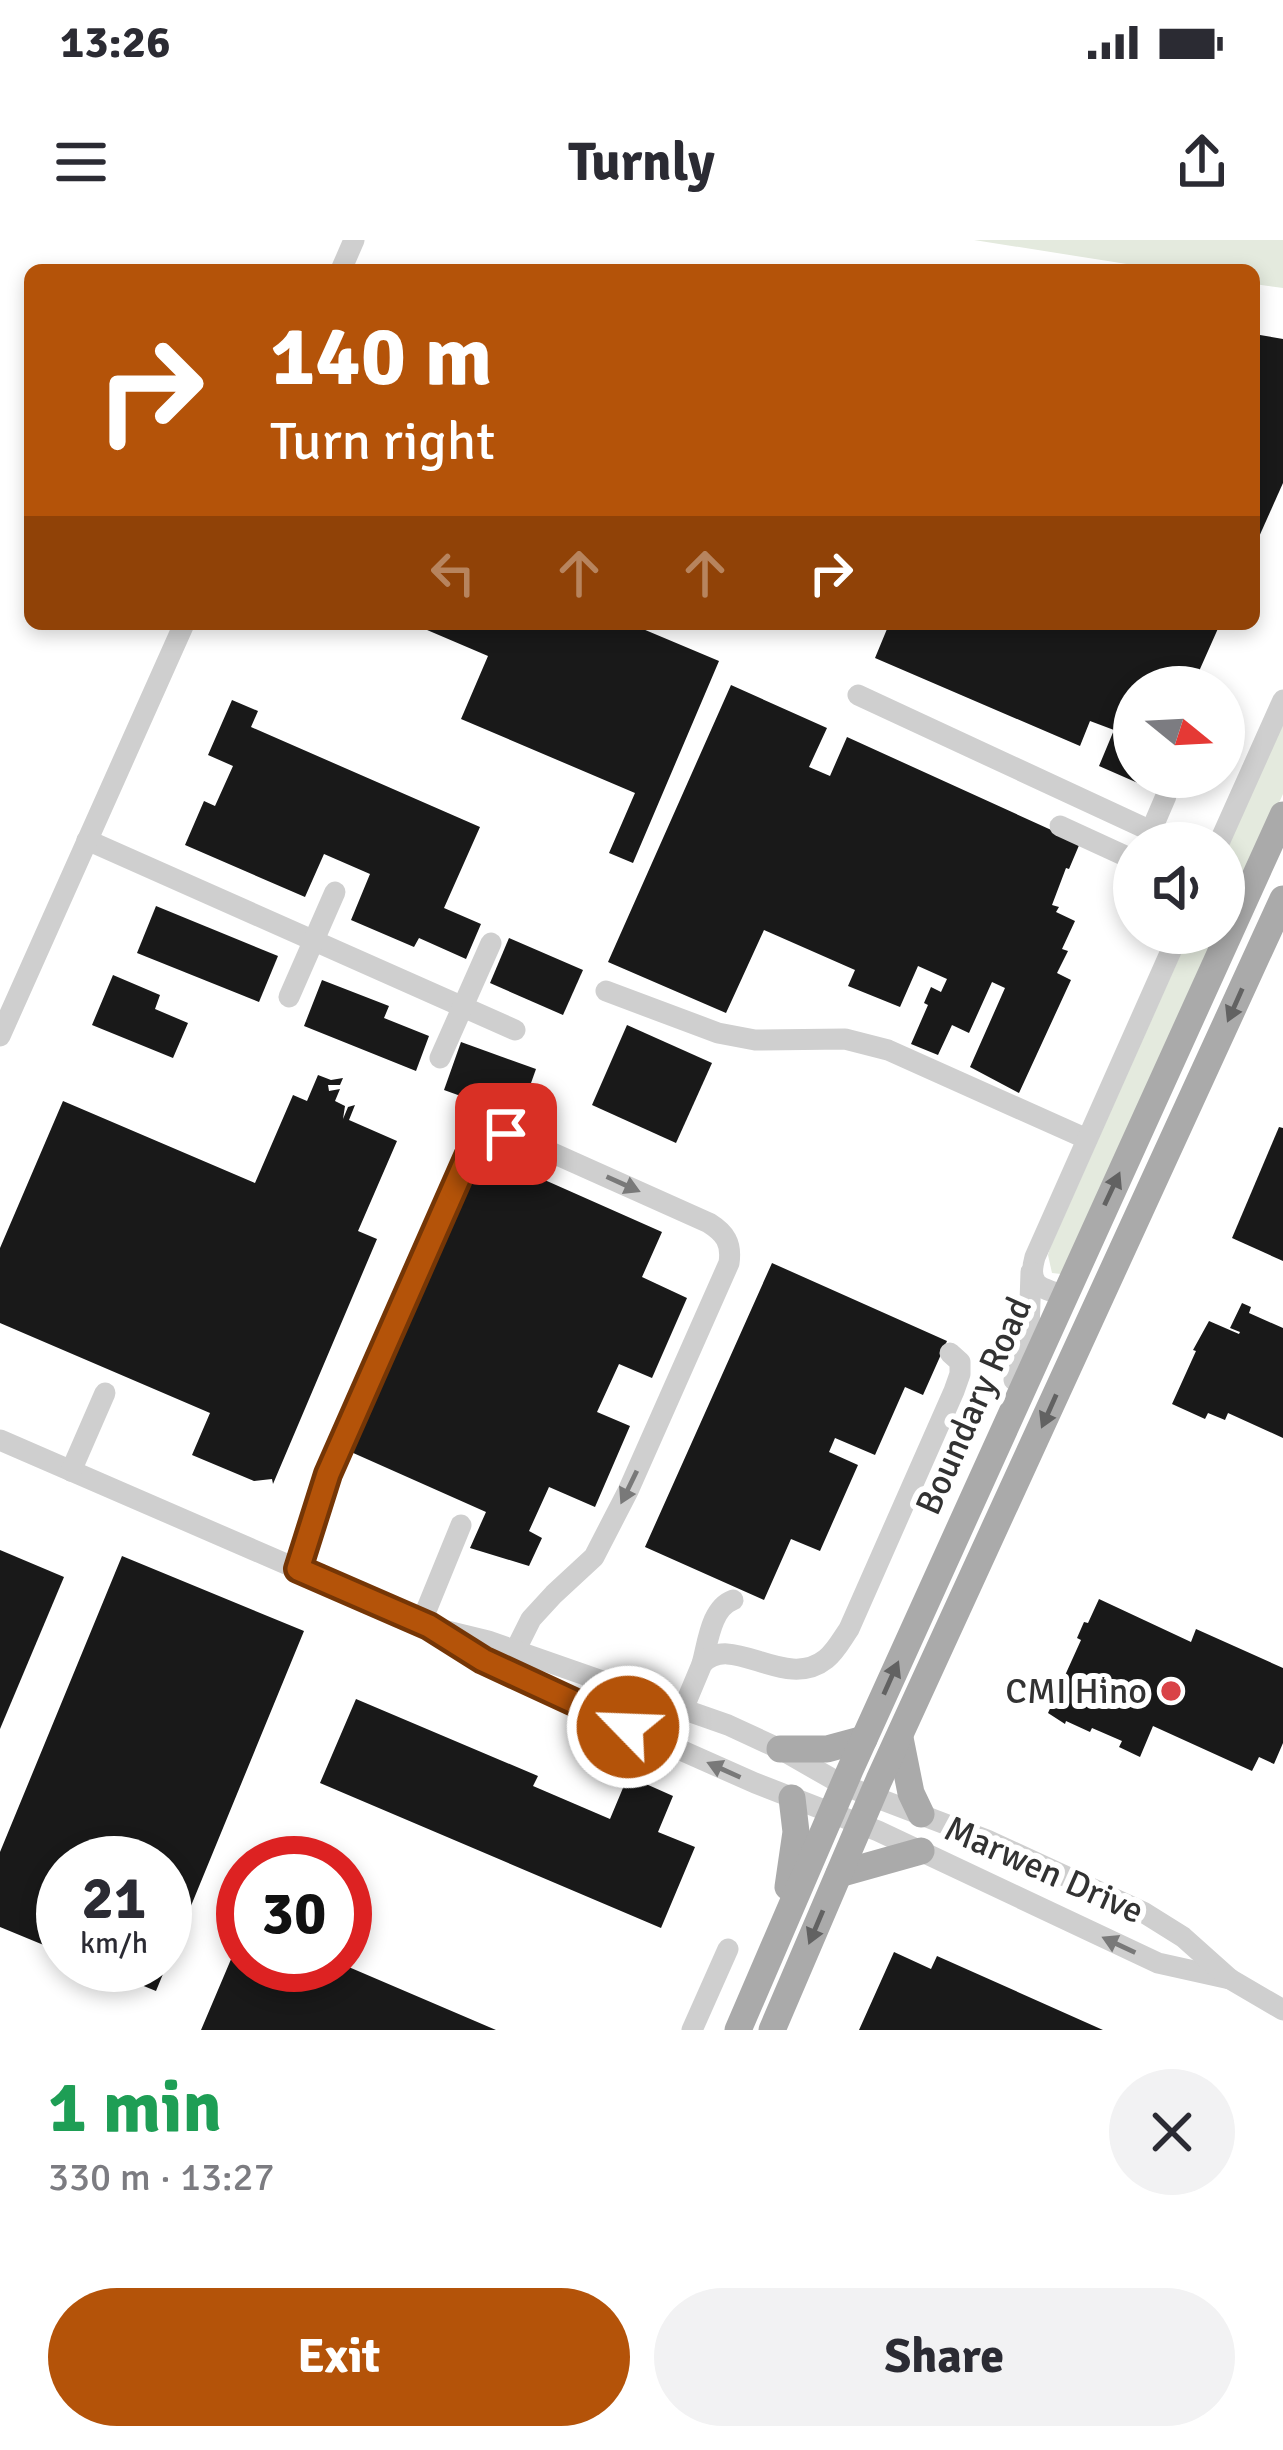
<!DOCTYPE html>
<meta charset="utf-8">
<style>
body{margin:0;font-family:Signika,sans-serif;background:#f2f2f3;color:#2b2b33;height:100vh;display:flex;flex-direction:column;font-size:45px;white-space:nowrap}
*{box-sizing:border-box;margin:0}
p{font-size:39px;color:#7c7c81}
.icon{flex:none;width:66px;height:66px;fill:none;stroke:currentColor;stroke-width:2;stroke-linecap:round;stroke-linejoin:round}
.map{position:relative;height:1790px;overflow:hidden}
.drawer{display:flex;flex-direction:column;background:#fff;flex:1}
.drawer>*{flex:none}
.guide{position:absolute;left:24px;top:24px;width:1236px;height:366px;border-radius:18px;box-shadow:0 6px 18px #0003;background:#b45309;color:#fff;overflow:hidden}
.needle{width:78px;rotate:108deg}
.tools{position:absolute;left:1113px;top:426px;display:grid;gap:24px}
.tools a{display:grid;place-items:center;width:132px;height:132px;border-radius:50%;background:#fff;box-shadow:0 6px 18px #0003;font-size:60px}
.speed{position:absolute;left:36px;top:1596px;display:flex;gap:24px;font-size:60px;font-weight:700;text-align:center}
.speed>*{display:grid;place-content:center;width:156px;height:156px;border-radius:50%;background:#fff;box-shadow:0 6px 18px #0003;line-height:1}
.speed small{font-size:30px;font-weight:400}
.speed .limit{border:18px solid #d22;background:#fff;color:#111}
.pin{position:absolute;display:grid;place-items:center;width:102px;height:102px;color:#fff;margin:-51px;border-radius:24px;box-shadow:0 6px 18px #0006}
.me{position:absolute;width:132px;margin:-66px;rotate:294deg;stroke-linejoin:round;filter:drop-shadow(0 0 9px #0008)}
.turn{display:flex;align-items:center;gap:42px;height:252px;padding:0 48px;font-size:54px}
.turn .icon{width:156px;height:156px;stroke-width:2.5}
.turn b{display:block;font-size:84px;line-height:102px}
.lanes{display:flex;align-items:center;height:114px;padding:0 48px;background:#0003;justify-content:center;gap:60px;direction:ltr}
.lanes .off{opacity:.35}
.round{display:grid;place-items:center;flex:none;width:126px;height:126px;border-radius:63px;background:#f2f2f3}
.summary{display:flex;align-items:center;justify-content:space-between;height:204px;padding:0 48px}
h1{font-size:72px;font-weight:800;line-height:90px;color:#1e9e55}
.cta{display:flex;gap:24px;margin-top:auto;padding:24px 48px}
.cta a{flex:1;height:138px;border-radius:72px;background:#b45309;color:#fff;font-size:48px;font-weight:800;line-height:138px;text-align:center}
.cta a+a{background:#f2f2f3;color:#2b2b33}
.status{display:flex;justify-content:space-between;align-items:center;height:84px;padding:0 60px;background:#fff;direction:ltr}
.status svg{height:33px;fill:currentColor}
header{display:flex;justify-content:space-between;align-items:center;height:156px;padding:0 48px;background:#fff;font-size:54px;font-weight:800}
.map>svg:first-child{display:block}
</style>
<div class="status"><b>13:26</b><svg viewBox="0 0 49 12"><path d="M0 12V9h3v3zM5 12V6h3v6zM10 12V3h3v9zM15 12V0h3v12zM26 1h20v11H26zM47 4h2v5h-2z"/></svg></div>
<header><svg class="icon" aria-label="menu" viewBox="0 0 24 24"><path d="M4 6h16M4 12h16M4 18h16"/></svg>Turnly<svg class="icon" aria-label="share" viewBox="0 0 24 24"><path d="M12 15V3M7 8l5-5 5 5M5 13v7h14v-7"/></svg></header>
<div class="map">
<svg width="1283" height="1790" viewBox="0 0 1283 1790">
<rect width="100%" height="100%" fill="#fff"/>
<g fill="#e4eade">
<polygon points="974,0 1283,0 1283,48 1254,44 1254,30 1165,30"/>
<polygon points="1283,483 1283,554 1224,684 1224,616"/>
<polygon points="1190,693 1220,693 1061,1034 1052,1033 1048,1015 1050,1008"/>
</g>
<g fill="#191919">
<polygon points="1254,94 1283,99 1283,243 1254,308"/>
<polygon points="413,384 631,384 719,421 633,623 609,613 635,553 461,479 488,416"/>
<polygon points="874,384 1220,384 1192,447 1134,447 1134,537 1152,537 1147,547 1099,526 1114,490 1090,481 1080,506 875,418 887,389"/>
<polygon points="731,445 827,488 809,527 830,536 847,497 1080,603 1069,629 1066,628 1052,665 1059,667 1056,672 1075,681 1062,709 1068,711 1057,733 1071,740 1019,853 970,827 1005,748 992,742 969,793 952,785 938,815 911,804 928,765 924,763 931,747 941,752 947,739 918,726 900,767 848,746 855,730 764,690 726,773 608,722"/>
<polygon points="232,460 258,471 251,487 480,587 444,668 481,684 466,719 419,698 414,707 351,680 370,634 324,614 305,657 185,605 204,561 215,566 233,526 208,515"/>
<polygon points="156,666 278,716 259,762 137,713"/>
<polygon points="509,698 583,730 563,775 490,743"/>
<polygon points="113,735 160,755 155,769 188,783 173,818 92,785"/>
<polygon points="322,740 389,766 384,778 429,796 416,831 304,786"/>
<polygon points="627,785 712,823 676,903 592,865"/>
<polygon points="461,802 536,829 519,877 444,850"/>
<polygon points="318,835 331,840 343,838 340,845 328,845 329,851 340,849 335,861 345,866 343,879 348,867 355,865 349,880 397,901 358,991 377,999 273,1244 272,1239 254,1241 192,1215 210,1173 0,1083 0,1008 63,861 255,943 293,855 307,861"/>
<polygon points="1279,887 1283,888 1283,1021 1232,998"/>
<polygon points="484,913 662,992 642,1037 687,1058 652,1138 619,1124 597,1172 630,1186 595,1267 549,1247 529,1291 542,1298 529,1326 470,1308 486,1272 351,1212"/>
<polygon points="772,1023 947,1101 923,1155 905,1147 875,1215 835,1198 829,1212 858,1225 820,1311 791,1299 764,1360 645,1307"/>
<polygon points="1242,1063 1251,1067 1249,1073 1283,1088 1283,1198 1228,1173 1225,1180 1208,1173 1205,1179 1172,1164 1196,1111 1193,1110 1209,1081 1239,1094 1240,1092 1230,1088"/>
<polygon points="0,1310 64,1337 0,1489"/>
<polygon points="122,1316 304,1391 156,1751 92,1725 165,1725 165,1623 63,1623 63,1713 0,1687 0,1612"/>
<polygon points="1099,1359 1191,1402 1196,1389 1283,1428 1283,1503 1274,1524 1259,1517 1252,1531 1153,1486 1140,1517 1119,1507 1122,1501 1092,1488 1090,1492 1066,1481 1065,1484 1048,1473 1081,1400 1077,1398 1084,1382 1088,1383"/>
<polygon points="356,1459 538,1536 533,1546 610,1579 628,1536 673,1556 658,1592 695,1607 661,1688 320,1543"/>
<polygon points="243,1691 243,1725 344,1725 496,1790 201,1790"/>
<polygon points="894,1712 931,1729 937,1716 1103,1790 859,1790"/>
</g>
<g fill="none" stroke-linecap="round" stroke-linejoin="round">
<g stroke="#cfcfcf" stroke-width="21">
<polyline points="341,30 354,0"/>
<polyline points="858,455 1177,603"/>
<polyline points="1060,586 1134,620"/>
<polyline points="1151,591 1166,556"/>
<polyline points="87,600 515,790"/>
<polyline points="1219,603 1283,460"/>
<polyline points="606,751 718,793 755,800 845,799 888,810 1087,899"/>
<polyline points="289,757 335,652"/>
<polyline points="0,796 184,384"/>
<polyline points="440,818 491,703"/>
<path d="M1064 1055C1039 1048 1027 1045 1035 1017L1179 693"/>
<polyline points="1014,1140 1029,1091 1031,1032"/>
<polyline points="0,1200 429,1386 483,1420 550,1452 755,1543 878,1591 1158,1723 1230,1739"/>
<polyline points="71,1231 105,1153"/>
<path d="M298 1329 328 1234 469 914C482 897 496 892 517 897L709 983C725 993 732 1003 729 1023L628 1251 594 1317 554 1354 531 1379 505 1431"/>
<polyline points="421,1383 461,1285"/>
<polyline points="447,1391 488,1401 728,1485 780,1509 843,1545 987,1600 1143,1672 1183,1697 1230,1739 1283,1770"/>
<path d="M702 1424C708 1402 711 1368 733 1360"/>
<path d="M668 1505 702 1424C731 1391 785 1452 826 1419 836 1411 842 1399 849 1389L954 1151 960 1134V1122L950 1113"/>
<polyline points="692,1790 728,1709"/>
</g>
<g stroke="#aaa" stroke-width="27">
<polyline points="900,1498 911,1553 921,1574"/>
<polyline points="780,1509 827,1509 864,1499"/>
<polyline points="839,1634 921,1611"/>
<polyline points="788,1647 796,1592 792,1558"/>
<polyline points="738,1790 850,1530 1283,575"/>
<polyline points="772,1790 879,1540 1283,659"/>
</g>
</g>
<defs><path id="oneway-solid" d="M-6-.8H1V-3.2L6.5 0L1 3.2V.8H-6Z" transform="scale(3)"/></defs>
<g fill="#626262">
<use href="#oneway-solid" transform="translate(1235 765) rotate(114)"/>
<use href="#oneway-solid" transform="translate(1112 949) rotate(-65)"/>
<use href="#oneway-solid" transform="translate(1049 1171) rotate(114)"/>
<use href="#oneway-solid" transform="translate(891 1438) rotate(-66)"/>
<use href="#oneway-solid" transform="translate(816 1687) rotate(113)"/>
</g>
<g fill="#797979">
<use href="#oneway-solid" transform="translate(623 944) rotate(24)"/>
<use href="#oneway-solid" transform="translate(629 1247) rotate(116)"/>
<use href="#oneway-solid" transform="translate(724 1530) rotate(-156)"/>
<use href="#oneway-solid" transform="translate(1119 1705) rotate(-155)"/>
</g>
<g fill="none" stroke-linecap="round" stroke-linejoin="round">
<g stroke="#753606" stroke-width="30">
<polyline id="route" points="506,894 485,898 469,914 328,1234 298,1329 429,1386 483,1420 628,1487"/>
</g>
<use href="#route" stroke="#b45309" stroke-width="21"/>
</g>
<circle fill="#d94347" stroke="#fff" stroke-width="4.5" cx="1171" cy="1451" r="12"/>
<g text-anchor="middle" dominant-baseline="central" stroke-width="12" stroke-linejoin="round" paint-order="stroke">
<g font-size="36" fill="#323232" stroke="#fff">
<text transform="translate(974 1166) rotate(-66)">Boundary Road</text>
<text transform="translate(1044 1630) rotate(24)">Marwen Drive</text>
</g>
<g font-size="36" fill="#323232" stroke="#fff" text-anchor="end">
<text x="1147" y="1451">CMI Hino</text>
</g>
</g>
</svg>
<div class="tools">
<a><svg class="needle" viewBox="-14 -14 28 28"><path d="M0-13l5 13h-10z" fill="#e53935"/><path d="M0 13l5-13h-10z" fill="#7c7c81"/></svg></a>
<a><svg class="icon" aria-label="sound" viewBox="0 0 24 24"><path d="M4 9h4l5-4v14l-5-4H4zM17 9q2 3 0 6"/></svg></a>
</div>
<div class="speed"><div>21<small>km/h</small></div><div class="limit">30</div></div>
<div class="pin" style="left:506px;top:894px;background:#d93025"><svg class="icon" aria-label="arrive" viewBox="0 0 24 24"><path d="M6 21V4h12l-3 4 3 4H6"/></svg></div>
<svg class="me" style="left:628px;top:1487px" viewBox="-20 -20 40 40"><circle r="17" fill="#b45309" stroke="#fff" stroke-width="3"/><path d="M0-11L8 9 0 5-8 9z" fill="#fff"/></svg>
<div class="guide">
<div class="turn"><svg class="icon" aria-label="right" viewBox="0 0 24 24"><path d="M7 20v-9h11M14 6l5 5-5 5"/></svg><div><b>140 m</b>Turn right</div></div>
<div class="lanes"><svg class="icon off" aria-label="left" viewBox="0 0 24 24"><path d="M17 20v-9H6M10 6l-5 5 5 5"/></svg><svg class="icon off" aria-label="ahead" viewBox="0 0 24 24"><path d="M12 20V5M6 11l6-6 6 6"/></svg><svg class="icon off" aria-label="ahead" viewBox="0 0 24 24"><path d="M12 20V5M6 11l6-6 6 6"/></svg><svg class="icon" aria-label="right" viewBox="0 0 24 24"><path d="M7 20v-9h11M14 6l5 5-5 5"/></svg></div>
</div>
</div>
<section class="drawer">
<div class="summary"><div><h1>1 min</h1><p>330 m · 13:27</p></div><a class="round"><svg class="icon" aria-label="close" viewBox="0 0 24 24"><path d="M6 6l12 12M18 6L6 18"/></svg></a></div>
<div class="cta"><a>Exit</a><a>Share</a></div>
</section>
